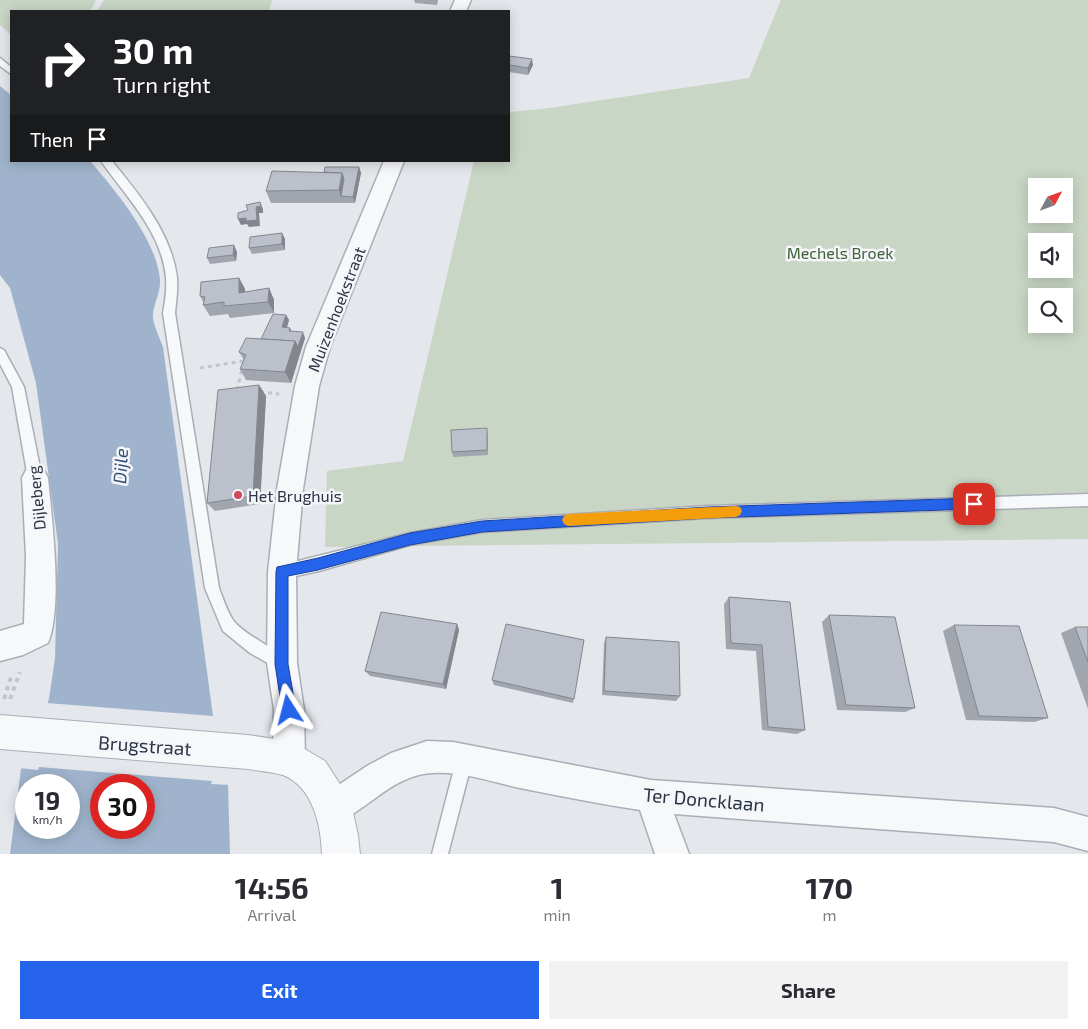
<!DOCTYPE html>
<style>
body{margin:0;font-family:"Exo 2",sans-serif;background:#f2f2f3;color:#2b2b33;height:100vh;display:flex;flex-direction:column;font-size:19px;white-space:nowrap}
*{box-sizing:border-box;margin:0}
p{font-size:16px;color:#7c7c81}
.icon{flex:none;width:28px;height:28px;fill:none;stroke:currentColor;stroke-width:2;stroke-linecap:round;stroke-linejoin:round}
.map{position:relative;height:854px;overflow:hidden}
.panel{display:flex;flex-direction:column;background:#fff;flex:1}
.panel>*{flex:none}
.hud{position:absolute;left:10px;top:10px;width:500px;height:152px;border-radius:0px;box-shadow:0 2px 12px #0003;background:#202124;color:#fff;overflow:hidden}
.needle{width:32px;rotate:49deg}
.controls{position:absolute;left:1028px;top:178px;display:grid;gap:10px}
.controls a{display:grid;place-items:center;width:45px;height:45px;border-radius:0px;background:#fff;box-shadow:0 2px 12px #0003;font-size:25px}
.speed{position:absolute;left:15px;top:774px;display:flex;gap:10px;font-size:25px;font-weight:700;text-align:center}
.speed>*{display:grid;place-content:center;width:65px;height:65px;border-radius:50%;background:#fff;box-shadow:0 2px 12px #0003;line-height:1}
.speed small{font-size:12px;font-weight:400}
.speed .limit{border:8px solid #d22;background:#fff;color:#111}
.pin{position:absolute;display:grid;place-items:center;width:42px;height:42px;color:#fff;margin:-21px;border-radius:10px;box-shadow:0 2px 8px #0006}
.me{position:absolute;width:55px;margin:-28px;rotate:351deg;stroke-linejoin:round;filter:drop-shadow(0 0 4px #0008)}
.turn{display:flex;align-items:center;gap:18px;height:105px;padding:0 20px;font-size:22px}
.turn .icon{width:65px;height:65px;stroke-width:2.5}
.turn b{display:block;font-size:35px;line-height:42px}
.then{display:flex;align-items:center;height:48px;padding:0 20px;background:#0003;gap:10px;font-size:19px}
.eta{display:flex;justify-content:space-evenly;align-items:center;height:85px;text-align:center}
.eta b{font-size:30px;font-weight:700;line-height:35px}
.button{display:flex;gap:10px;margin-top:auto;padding:10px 20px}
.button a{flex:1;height:58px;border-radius:0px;background:#2563eb;color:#fff;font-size:20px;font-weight:700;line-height:58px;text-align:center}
.button a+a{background:#f2f2f3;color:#2b2b33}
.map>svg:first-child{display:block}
</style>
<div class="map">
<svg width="1088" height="854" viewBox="0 0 1088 854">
<rect width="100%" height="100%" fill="#e4e7ec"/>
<g fill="#c9d6c5" fill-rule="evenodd">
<polygon points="0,0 96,0 90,11 11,11 11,35 0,25"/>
<polygon points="104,0 272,0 269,11 97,11"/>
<path d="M781 0H1088V539L325 547 327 471 403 461 474 161H509V112L542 109 749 78ZM1036 186H1064V214H1036ZM1036 241H1064V269H1036ZM1036 296H1064V324H1036Z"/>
</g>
<path fill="#9fb4cc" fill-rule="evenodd" d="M0 86 11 95V161H90C115 190 157 240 160 280 161 291 154 303 153 314 152 324 160 338 163 347L213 716 228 785 230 854H10L21 769 49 699 55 658 58 544 36 383 10 288 0 275ZM26 785H69V828H26ZM101 785H144V828H101Z"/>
<polygon fill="#e4e7ec" points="45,700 48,700 47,703 213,716 214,713 216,713 231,785 211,784 212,781 39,767 38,770 19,768"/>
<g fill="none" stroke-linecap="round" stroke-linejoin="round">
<g stroke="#a9aeb7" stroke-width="3">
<g id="service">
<polygon points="0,58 11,67 11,74 0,66"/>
<path d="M101 161H112C139 194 172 234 177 278 178 290 176 302 175 313L219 588C223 598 227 611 233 620 244 636 282 650 287 663L285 668 280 670 250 653 223 631 205 588 163 313C165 302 167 290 166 278 162 232 127 198 101 161Z"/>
<polygon points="0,348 4,350 24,387 42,478 40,482 35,484 30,482 28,478 12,387 0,364"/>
<polygon points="1088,494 1088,506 708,518 482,532 410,545 319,571 282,579 277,577 275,572 277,567 282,565 410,533 482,520 708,506"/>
<polygon points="464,753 470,755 472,761 448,854 432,854 456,761 458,755"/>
</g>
</g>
<g stroke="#a9aeb7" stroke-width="3">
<g id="minor">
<polygon points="455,0 471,0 466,11 450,11"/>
<polygon points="384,161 404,161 330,347 319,386 303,489 296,572 297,663 304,710 305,759 300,770 289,775 278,770 273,759 274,710 267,663 268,572 277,489 295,386 306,347"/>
<path d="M35 466 44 470 48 478C52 519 63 608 48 643L23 655 0 661V631L24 624 26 556 22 478 26 470Z"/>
<path d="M427 741 453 742 651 780 1054 808 1088 817V851L1054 842 674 814 689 854H655L640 810C600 804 560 796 520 788 488 781 448 766 415 776 385 785 363 812 334 824L322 820 318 808 322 796 367 766 391 753Z"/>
</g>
</g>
<g stroke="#a9aeb7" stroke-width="2">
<path id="tertiary" d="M0 715 248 735 289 741 301 747 325 761 347 795 352 808 358 835 360 854H322C321 825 313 787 283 775 272 772 259 771 248 769L0 749Z"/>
</g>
<g stroke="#c2c5cb" stroke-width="3" stroke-dasharray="4 4" stroke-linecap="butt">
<polyline points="200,368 244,361"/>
<polyline points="237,390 242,370"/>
<polyline points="260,392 279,394"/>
</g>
<g stroke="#c2c5cb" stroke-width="4" stroke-dasharray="4.5 4.5" stroke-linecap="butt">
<polyline points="4,699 12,674"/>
<polyline points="10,699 20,672"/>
</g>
<use href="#service" fill="#f7f8fa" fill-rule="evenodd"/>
<use href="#minor" fill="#f7f8fa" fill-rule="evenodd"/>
<use href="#tertiary" fill="#f7f8fa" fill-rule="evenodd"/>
</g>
<g fill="#a1a5ae">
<polygon points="414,0 438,0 437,5 415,3"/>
<polygon points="509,56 533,65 528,75 509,72"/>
<polygon points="359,167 361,173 355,203 271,203 266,191 324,172"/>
<polygon points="282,233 285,239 285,250 252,254 249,248"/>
<polygon points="237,252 236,261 210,264 207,258"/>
<polygon points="239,278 245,289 245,292 269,288 274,300 274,313 230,318 228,314 210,316 203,305 204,303 200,296"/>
<polygon points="286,315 289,320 287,328 290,328 292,331 305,338 291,383 246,380 240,369 244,360 239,352 261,339"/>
<polygon points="259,385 266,396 260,504 215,511 207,503"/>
<polygon points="488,433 488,455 453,457 452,452"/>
<polygon points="729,597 790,602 805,730 797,734 762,730 756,651 726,649 724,604"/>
<polygon points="829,615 915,708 905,712 837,710 822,622"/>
<polygon points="457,624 459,630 446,689 370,676 365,671"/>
<polygon points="954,625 1048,718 1034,722 966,720 943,631"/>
<polygon points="1075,627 1088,627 1088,709 1061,633"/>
<polygon points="606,637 680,696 676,701 602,695 604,643"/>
<polygon points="584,640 573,703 494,685 492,680"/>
</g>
<g fill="#83868d">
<polygon points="532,59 533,65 528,75 528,68"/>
<polygon points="359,167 361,173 355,203 353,197"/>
<polygon points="342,173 346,185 341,196 343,203 339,190"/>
<polygon points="260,202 263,209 263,213 259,213 260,226 249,227 247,224 241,225 238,219 256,207"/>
<polygon points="282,233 285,239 285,250 282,244"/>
<polygon points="234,245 237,252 236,261 233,255"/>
<polygon points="239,278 245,289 245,304 239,293"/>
<polygon points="269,288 274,300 274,313 268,302"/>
<polygon points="286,315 289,320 285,333 282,327"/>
<polygon points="303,332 305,338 291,383 285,372 295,341"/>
<polygon points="259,385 266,396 260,504 253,496"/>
<polygon points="457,624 459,630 446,689 443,684"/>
</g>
<g fill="#bbc0ca" stroke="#83868d">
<polygon points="509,56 532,59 528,68 509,65"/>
<polygon points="325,167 359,167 353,197 341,196 344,179 342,173 324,172"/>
<polygon points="272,171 342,173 339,190 266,191"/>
<polygon points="260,202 261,206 256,207 257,220 246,221 246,218 238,219 238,213 248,210 246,205"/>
<polygon points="282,233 282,244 249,248 250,237"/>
<polygon points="234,245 233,255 207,258 209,248"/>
<polygon points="239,278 239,293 269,288 268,302 224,306 224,302 203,305 205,297 200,296 201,282"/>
<polygon points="273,314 286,315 282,327 290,328 289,331 303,332 298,347 295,341 261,339"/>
<polygon points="246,338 295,341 285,372 240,369 246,355 239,352"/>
<polygon points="259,385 253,496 207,503 218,390"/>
<polygon points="487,428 487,450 452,452 451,430"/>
<polygon points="729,597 790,602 805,730 768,727 762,645 731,643"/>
<polygon points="381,612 457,624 443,684 365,671"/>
<polygon points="829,615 895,617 915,708 846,705"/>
<polygon points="506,624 584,640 574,699 492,680"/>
<polygon points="954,625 1019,626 1048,718 979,716"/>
<polygon points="1075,627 1088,627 1088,662"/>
<polygon points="606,637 679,642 680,696 604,691"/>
</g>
<polygon fill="#2563eb" stroke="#184099" points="974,498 978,500 980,504 978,508 974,509 708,518 482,532 410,545 318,570 288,576 288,664 296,710 294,715 289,717 284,715 282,710 275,664 276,572 277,567 282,566 318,558 410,533 482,521 708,507"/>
<polygon fill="#f59e0b" points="736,506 740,507 742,511 740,515 736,517 568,526 564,524 562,520 564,516 568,514"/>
<circle fill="#d1495b" stroke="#f4f6f9" stroke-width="2" cx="238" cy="495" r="5"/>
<g text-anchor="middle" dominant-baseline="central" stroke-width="5" stroke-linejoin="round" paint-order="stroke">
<g font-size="16" fill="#3f6138" stroke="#f4f6f9">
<text x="840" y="252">Mechels Broek</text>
</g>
<g font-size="16" fill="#2b3445" stroke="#f4f6f9">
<text transform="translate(336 309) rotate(-69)">Muizenhoekstraat</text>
<text transform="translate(36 498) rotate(-96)">Dijleberg</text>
</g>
<g font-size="16" fill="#2b3445" stroke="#f4f6f9" text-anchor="start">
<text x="248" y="495">Het Brughuis</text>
</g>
<g font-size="18" font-style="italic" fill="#34527a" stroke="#f4f6f9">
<text transform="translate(120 466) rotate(-87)">Dijle</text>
</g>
<g font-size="19" fill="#2b3445" stroke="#f4f6f9">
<text transform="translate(145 745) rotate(4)">Brugstraat</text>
<text transform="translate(704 799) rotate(5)">Ter Doncklaan</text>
</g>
</g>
</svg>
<div class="controls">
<a><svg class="needle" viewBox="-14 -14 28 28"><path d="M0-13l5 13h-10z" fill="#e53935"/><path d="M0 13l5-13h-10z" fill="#7c7c81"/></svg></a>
<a><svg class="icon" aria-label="sound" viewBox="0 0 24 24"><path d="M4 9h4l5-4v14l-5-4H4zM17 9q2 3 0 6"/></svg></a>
<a><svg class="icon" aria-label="search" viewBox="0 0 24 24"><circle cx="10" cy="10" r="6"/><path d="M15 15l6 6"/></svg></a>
</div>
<div class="speed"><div>19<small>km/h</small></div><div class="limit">30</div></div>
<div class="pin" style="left:974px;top:504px;background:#d93025"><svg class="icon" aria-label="arrive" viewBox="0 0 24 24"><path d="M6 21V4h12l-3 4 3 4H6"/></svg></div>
<svg class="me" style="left:289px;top:710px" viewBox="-20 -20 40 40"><path d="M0-17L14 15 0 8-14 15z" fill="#2563eb" stroke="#fff" stroke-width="4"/></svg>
<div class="hud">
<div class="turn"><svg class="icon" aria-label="right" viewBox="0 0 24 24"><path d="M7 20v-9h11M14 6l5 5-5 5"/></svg><div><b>30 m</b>Turn right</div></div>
<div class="then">Then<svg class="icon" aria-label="arrive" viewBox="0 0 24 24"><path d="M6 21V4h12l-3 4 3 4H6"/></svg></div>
</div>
</div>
<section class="panel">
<div class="eta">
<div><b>14:56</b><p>Arrival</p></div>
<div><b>1</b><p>min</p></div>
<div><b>170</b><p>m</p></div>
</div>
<div class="button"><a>Exit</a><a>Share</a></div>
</section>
